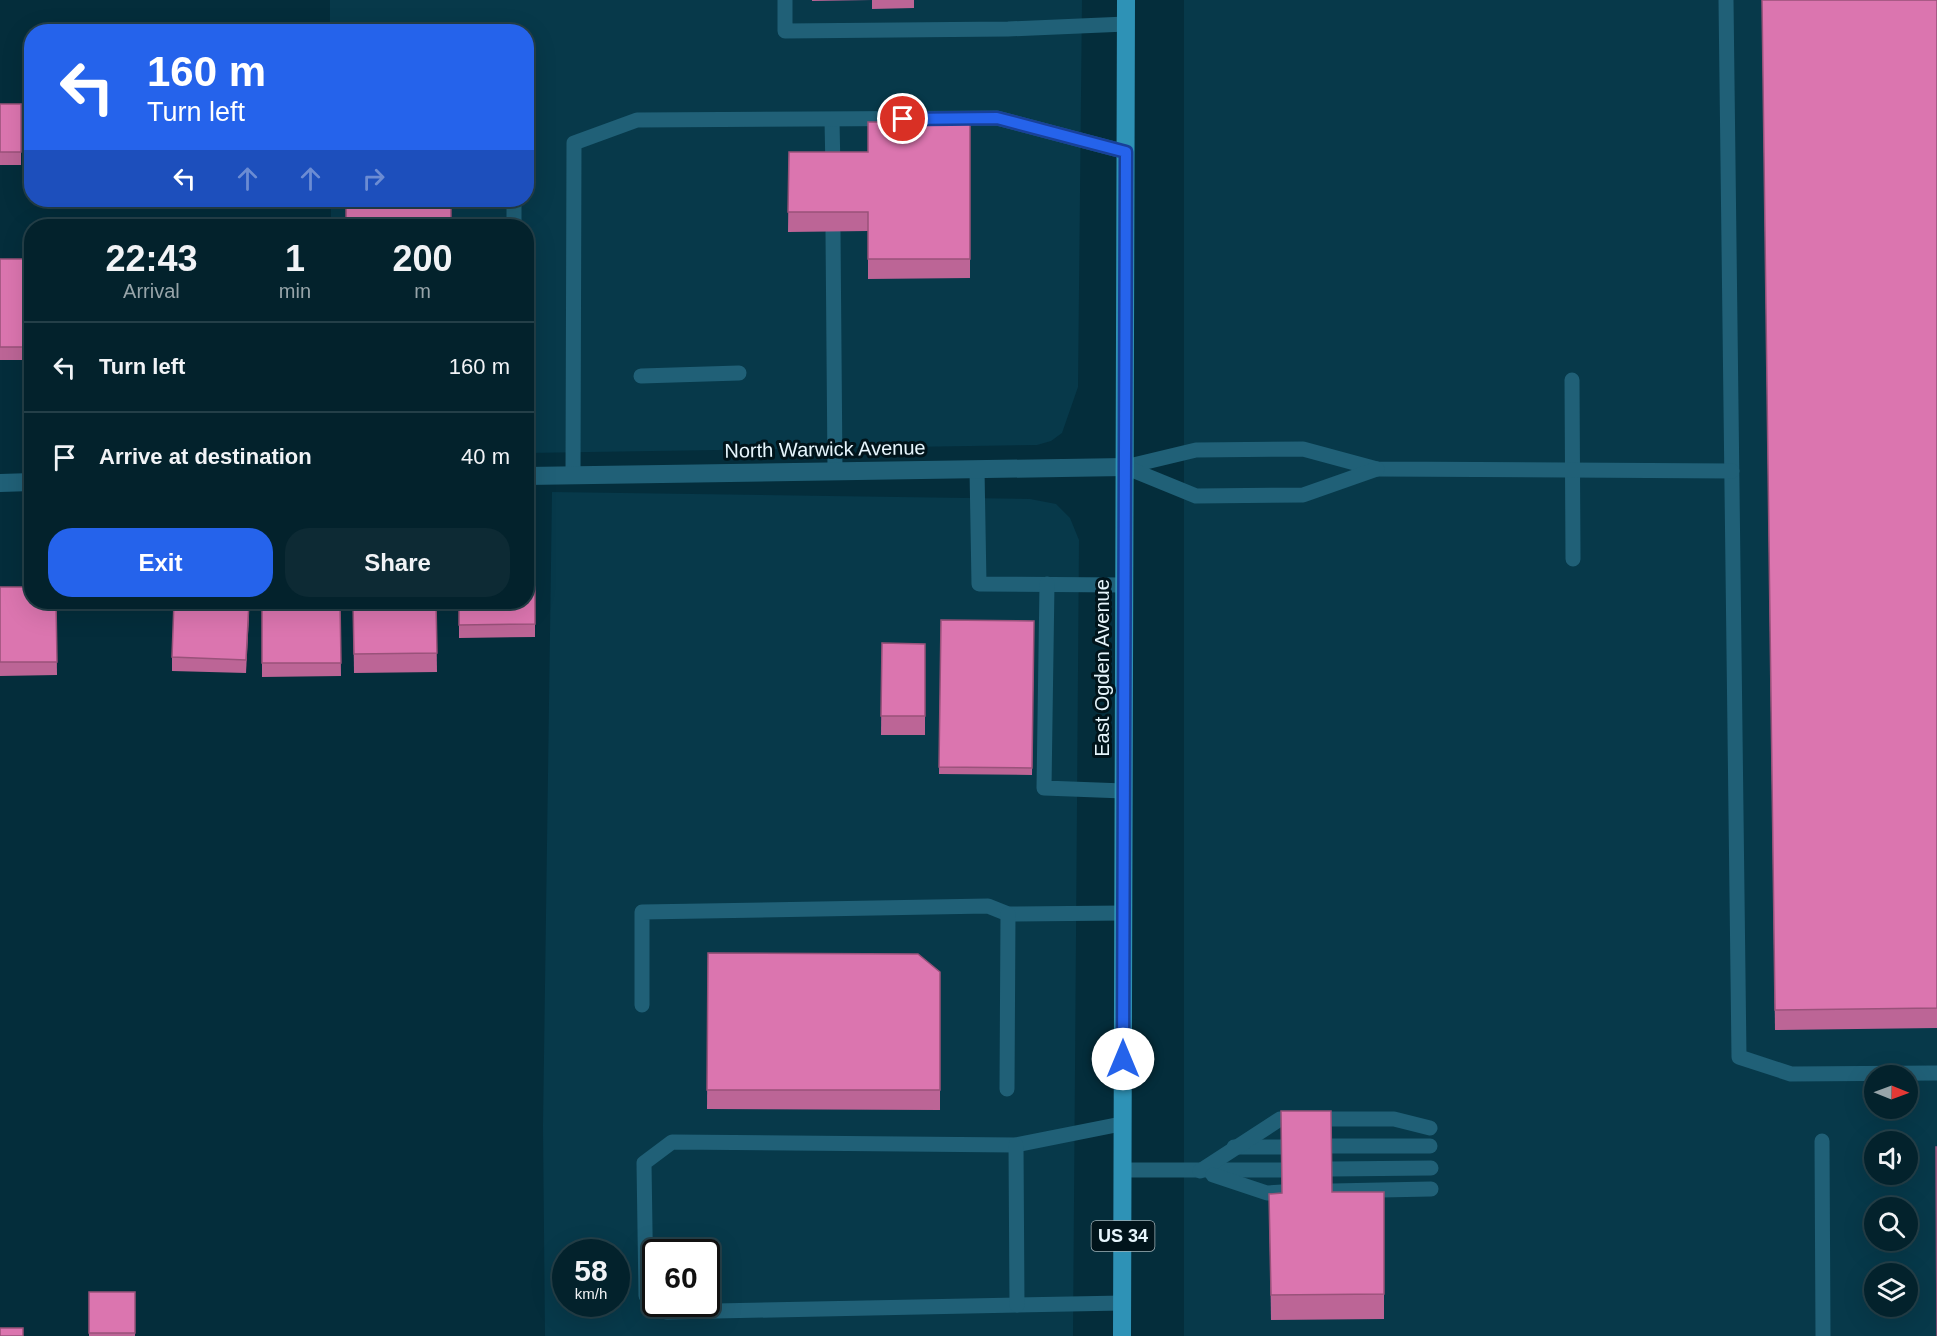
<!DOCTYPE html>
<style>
body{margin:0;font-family:Helvetica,sans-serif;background:#0d2a34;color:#f1f3f6;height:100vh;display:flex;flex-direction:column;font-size:22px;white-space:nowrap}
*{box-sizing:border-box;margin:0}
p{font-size:20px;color:#97a4a9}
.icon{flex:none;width:33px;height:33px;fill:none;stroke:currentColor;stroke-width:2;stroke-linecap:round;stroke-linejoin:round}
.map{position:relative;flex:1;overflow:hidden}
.details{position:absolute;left:24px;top:219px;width:510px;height:390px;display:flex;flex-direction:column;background:#03222c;border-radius:24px;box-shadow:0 6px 24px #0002,0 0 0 2px #243f48}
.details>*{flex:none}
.top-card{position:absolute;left:24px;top:24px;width:510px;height:183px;border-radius:24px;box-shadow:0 6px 24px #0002,0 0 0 2px #243f48;background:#2563eb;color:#fff;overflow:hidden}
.needle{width:39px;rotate:91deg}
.fabs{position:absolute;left:1864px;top:1065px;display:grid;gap:12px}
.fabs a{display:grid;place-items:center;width:54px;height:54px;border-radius:50%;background:#03222c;box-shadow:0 6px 24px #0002,0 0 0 2px #243f48;font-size:30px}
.speed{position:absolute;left:552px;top:1239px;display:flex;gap:12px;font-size:30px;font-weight:700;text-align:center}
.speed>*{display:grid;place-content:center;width:78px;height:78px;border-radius:50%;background:#03222c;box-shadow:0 6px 24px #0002,0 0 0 2px #243f48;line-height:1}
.speed small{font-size:15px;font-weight:400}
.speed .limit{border:3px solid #111;border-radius:9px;background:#fff;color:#111}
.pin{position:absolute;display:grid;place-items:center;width:51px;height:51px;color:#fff;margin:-26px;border:3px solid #fff;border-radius:50%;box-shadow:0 2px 6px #0007}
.me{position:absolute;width:66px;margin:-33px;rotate:0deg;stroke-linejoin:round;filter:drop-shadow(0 0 4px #0008)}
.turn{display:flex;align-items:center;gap:21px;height:126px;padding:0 24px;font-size:27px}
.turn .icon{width:78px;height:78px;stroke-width:2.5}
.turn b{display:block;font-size:42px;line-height:51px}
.lanes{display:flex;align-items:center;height:57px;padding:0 24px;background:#0003;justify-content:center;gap:30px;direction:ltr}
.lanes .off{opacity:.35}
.eta{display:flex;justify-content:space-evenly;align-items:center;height:102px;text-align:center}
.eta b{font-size:36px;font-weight:600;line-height:42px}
.action{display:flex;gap:12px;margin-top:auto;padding:12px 24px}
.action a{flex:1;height:69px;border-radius:24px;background:#2563eb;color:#fff;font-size:24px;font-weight:600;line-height:69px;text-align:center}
.action a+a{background:#0d2a34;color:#f1f3f6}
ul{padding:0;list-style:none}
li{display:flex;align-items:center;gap:18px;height:90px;padding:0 24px;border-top:2px solid #243f48}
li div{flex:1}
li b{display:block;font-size:22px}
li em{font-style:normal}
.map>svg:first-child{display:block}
</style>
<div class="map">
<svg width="1937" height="1336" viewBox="0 0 1937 1336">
<rect width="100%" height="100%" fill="#042d3b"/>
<g fill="#07394a" fill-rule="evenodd">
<polygon points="330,0 1082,0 1078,387 1062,433 1051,441 1037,445 527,453 526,226 331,226 331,200 526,200 526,32 330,31"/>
<path d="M1184 0H1937V1336H1184ZM1875 1076H1908V1108H1875ZM1875 1142H1908V1174H1875ZM1875 1208H1908V1240H1875ZM1875 1274H1908V1306H1875Z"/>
<path d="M552 492 1030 499 1056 504 1070 518 1079 540 1073 1336H545L543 1126ZM566 1252H616V1304H566ZM656 1252H706V1304H656Z"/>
</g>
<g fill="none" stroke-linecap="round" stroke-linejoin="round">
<g stroke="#206077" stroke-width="15">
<polyline points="785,0 785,31 1008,29 1126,24"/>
<polyline points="1726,0 1739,1057 1791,1074 1937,1073"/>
<polyline points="832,120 833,171"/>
<polyline points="514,200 514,226"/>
<polyline points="833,232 835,471"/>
<polyline points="641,376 739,373"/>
<polyline points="1572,380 1573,559"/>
<polyline points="1125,467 1196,450 1303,449 1377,469 1732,471"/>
<polyline points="1125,467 1196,496 1303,495 1377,469"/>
<polyline points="977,469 979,584 1125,585"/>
<polyline points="573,475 574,143 637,120 997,118 1126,152"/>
<polyline points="1047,584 1044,788 1124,791"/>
<polyline points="642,1005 642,912 988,906 1008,914 1123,913"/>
<polyline points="1007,1089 1008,914"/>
<polyline points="1121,1124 1016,1145 672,1142 644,1163 646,1296 667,1312 1123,1303"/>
<polyline points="1822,1141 1823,1336"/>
<polyline points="1016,1145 1017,1305"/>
<polyline points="1332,1146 1430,1146"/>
<polyline points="1234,1147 1282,1147"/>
<polyline points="1331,1169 1431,1168"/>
<polyline points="1123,1170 1282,1170"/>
<polyline points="1200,1171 1280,1119 1394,1119 1430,1128"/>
<polyline points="1213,1175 1267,1193 1282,1192"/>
<polyline points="1332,1191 1431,1189"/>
</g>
<g stroke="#206077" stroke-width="18">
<polyline points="526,476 1125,467"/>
<polyline points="0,483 32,482"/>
</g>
<polyline stroke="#2e92b6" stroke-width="18" points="1122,1336 1126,0"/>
</g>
<g fill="#bc6596">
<polygon points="812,0 914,0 914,8 872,9 872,0 812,1"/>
<polygon points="1762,0 1937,0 1937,1028 1775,1030"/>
<rect x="0" y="104" width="21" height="61"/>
<polygon points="970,122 970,278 868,279 868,231 788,232 789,152 868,152"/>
<rect x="0" y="259" width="32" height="101"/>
<polygon points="535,565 535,637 459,638 459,602"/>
<polygon points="0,587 56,602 57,675 0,676"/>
<polygon points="340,602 341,676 262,677 262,605 297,604"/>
<polygon points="353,602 436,602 437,672 354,673"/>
<polygon points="249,615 246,673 172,671 172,657"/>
<polygon points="941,620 1034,621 1032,775 939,774"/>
<polygon points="882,643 925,644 925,735 881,735"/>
<polygon points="708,953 940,972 940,1110 707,1109"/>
<polygon points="1384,1192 1384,1319 1271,1320 1269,1194"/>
<rect x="89" y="1292" width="46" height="44"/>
</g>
<g fill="#db75af" stroke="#99527a" stroke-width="1.5">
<polygon points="1762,0 1937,0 1937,1008 1775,1010"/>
<rect x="0" y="104" width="21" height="48"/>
<polygon points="868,122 970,122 970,259 868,259 868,212 788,212 789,152 868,152"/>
<rect x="346" y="200" width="105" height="26"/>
<rect x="256" y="224" width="62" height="2"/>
<polygon points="159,225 197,226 159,226"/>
<rect x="0" y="259" width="32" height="88"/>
<polygon points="526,565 535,565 535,624 459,625 459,602 526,602"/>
<polygon points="0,587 32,587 32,602 56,602 57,662 0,662"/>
<polygon points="174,602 249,602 246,660 172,657"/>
<polygon points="297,602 340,602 341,663 262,663 262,605 297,604"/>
<polygon points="353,602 436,602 437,653 354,654"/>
<polygon points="941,620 1034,621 1032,768 939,767"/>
<polygon points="882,643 925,644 925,716 881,716"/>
<polygon points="708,953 918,954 940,972 940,1090 707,1090"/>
<polygon points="1281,1111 1331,1111 1332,1192 1384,1192 1384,1294 1271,1295 1269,1194 1282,1193"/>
<polygon points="1936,1147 1937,1147 1937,1336"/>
<rect x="89" y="1292" width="46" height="41"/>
<rect x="0" y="1328" width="23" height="8"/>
</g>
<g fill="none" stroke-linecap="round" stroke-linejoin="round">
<g stroke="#184099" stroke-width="15">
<polyline id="route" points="903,119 997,118 1126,152 1123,1059"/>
</g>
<use href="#route" stroke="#2563eb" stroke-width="10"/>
</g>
<g text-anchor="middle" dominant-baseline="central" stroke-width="6" stroke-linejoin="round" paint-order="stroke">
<rect fill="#01141b" stroke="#a1b2b8" stroke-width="1.5" x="1091.5" y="1221" width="63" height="30" rx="4.5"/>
<g font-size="18" font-weight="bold" fill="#e6f5fc">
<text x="1123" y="1236">US 34</text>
</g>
<g font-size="20" fill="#e6f5fc" stroke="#01141b">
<text transform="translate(825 449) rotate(-1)">North Warwick Avenue</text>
<text transform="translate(1102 668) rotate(-90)">East Ogden Avenue</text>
</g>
</g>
</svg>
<div class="fabs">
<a><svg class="needle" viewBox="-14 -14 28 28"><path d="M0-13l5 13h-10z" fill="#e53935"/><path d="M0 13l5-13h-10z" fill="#97a4a9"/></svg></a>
<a><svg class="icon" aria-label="sound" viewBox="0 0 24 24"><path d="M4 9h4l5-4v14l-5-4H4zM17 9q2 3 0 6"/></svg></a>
<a><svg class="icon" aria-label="search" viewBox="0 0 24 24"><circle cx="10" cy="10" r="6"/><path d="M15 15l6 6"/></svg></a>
<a><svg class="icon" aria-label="layers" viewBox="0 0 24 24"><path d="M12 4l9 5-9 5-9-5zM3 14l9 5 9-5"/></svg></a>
</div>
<div class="speed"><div>58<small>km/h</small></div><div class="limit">60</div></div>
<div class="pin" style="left:903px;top:119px;background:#d93025"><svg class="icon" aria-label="arrive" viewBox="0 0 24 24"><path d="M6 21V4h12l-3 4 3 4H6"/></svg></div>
<svg class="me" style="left:1123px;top:1059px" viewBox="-20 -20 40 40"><circle r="19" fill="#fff"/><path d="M0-13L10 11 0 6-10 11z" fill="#2563eb"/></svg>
<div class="top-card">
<div class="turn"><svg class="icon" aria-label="left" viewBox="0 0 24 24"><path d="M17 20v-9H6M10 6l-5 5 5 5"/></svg><div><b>160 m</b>Turn left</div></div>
<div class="lanes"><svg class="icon" aria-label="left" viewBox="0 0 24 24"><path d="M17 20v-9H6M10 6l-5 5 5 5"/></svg><svg class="icon off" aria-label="ahead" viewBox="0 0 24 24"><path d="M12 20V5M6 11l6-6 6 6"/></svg><svg class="icon off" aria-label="ahead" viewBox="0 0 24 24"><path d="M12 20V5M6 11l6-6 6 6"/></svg><svg class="icon off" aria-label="right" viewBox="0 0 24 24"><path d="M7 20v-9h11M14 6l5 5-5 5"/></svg></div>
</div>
<section class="details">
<div class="eta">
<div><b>22:43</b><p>Arrival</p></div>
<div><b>1</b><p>min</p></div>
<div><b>200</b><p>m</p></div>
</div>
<ul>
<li><svg class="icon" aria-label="left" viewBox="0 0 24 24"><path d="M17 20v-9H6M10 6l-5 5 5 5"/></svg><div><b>Turn left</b></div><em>160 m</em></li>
<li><svg class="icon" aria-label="arrive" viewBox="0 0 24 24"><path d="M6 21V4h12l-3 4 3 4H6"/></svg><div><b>Arrive at destination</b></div><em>40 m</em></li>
</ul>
<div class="action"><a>Exit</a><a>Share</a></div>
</section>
</div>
